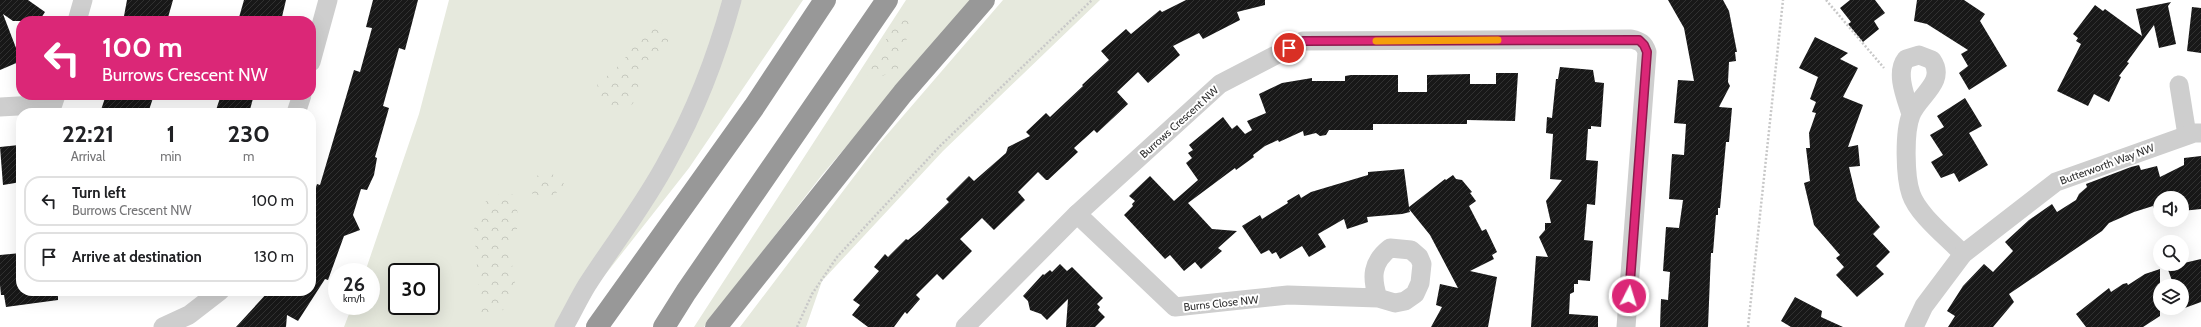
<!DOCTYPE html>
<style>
body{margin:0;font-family:Cabin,sans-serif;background:#f6f6f6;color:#202124;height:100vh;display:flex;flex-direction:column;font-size:15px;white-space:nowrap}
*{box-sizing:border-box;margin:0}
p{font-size:13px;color:#757577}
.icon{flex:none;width:22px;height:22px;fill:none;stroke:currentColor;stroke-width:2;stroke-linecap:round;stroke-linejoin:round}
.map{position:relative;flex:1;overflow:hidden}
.panel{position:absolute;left:16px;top:108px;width:300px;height:188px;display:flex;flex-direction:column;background:#fff;border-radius:16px;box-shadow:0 4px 16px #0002}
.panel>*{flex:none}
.banner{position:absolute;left:16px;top:16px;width:300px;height:84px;border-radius:16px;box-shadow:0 4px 16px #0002;background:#db2777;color:#fff;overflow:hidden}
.controls{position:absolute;left:2153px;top:191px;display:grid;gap:8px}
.controls a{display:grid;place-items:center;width:36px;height:36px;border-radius:50%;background:#fff;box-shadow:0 4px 16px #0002;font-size:20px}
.speed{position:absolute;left:328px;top:263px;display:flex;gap:8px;font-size:20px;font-weight:700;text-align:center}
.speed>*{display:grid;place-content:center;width:52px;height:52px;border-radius:50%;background:#fff;box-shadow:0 4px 16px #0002;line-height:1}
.speed small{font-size:10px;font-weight:400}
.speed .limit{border:2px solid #111;border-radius:6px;background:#fff;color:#111}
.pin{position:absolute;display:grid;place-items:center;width:34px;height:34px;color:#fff;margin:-17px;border:2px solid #fff;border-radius:50%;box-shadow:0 1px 4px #0007}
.me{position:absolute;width:44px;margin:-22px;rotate:5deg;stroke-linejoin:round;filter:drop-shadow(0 0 3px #0008)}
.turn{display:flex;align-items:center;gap:14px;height:84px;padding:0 20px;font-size:18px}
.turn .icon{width:52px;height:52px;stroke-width:2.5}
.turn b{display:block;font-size:28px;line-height:34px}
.eta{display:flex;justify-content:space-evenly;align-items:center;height:68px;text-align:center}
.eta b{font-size:24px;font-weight:700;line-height:28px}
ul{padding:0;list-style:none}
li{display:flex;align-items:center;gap:12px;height:50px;margin:0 8px 6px;padding:0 12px;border:2px solid #e0e0e0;border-radius:16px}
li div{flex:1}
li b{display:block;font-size:15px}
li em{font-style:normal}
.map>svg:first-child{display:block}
</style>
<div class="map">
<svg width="2201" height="327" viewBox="0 0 2201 327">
<defs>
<pattern id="forest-crowns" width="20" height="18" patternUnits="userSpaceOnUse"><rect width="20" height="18" fill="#e6e9dd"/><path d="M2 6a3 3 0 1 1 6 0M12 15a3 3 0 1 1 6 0" fill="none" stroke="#c6c8be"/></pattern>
<pattern id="building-hatch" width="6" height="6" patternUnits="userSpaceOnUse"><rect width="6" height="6" fill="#181818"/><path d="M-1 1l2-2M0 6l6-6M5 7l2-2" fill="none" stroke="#313131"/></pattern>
</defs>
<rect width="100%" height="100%" fill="#fff"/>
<g fill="#e6e9dd" fill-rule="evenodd">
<path d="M449 0H803L689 168 564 327H344L352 306H371V272H365L419 114ZM397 272H431V306H397Z"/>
<polygon points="906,0 971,0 822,175 704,327 694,327"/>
<polygon points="1003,0 1100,0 943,151 822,281 806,327 740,327 878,145"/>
</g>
<g fill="url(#forest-crowns)">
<polygon points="909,15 917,21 895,60 901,67 874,80 865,73 877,61 890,30"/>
<path d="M655 21 668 27V46L657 64 641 68 637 96 629 110 602 108 597 84C620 67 630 55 641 29Z"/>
<polygon points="552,174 564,181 563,188 546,200 529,192 534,176"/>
<polygon points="502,193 515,195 519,224 509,246 515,283 503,310 481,316 474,229 485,202"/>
</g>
<g fill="url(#building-hatch)">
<polygon points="0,0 28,0 45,12 39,21 13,21 3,14 21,61 0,70"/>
<polygon points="127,0 173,0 167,21 155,21 139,17 139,19 124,16"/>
<polygon points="244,0 286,0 281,21 238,21"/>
<polygon points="373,0 418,0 405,50 399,48 383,106 389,108 375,157 377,158 374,175 367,190 361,189 353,215 360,230 344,236 328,280 325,279 298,321 287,315 286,327 236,327 269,291 311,291 311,223 316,207 311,206 311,203 317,184 320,185 354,70 360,72 372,28 366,27"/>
<polygon points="1186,0 1265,0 1265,5 1237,12 1240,20 1203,39 1199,33 1173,46 1180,55 1148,83 1138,72 1117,92 1128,104 1097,133 1094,130 1074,148 1078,152 1048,180 1046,180 1038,172 1018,192 1025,200 994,230 982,218 960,239 972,251 943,280 937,274 916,295 920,299 907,314 905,312 894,327 868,327 852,315 860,305 853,300 879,271 874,267 885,254 888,257 906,239 908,240 920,230 949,202 946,199 969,176 974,181 1006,153 1008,147 1030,136 1026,132 1046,113 1050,117 1083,86 1082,85 1109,60 1101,51 1126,29 1131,34 1160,10 1162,12"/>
<polygon points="1668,0 1723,0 1729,11 1737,52 1735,52 1736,61 1729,62 1728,82 1730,86 1719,107 1732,108 1729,142 1726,142 1720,208 1718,208 1718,215 1716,215 1713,253 1711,253 1708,327 1660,327 1661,299 1668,300 1670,272 1663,271 1666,227 1679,228 1683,200 1669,199 1672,154 1684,155 1686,124 1674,123 1678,80 1694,81 1684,28"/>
<polygon points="1850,0 1875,0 1885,13 1874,21 1879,29 1863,42 1848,24 1851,22 1840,8"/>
<polygon points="1917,0 1964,0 1985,14 1980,21 2007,66 1969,90 1959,73 1968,66 1961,54 1968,50 1927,24 1914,21"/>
<polygon points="2171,2 2168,6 2176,44 2159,48 2154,25 2127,62 2129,63 2119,76 2121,77 2109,102 2094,94 2088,106 2057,91 2081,44 2076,41 2078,38 2073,34 2095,5 2103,11 2105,9 2142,36 2136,9"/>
<polygon points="2192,7 2201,8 2201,53 2187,51"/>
<polygon points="1815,37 1848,53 1840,59 1858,68 1843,97 1863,105 1848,147 1858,145 1860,166 1849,167 1857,200 1880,227 1873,234 1890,252 1876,266 1884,274 1857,297 1836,275 1844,267 1836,258 1840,255 1814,225 1804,183 1810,181 1806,148 1810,148 1809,133 1816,113 1812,112 1816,102 1810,99 1818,77 1799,68"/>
<polygon points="1560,67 1593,70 1595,82 1604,83 1601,127 1591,126 1591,129 1588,129 1586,160 1598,161 1595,205 1587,204 1584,240 1593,241 1590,281 1578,280 1578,284 1574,284 1574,292 1570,294 1569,314 1598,316 1598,327 1531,327 1536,256 1548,257 1539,237 1545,230 1545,223 1551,223 1546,201 1562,180 1550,179 1553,134 1546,133 1547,117 1552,118 1556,79 1558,79"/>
<polygon points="1496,73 1518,73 1515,121 1467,120 1467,124 1373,124 1373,130 1329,130 1326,135 1320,136 1316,133 1304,136 1303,131 1279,142 1278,140 1265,146 1253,155 1254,157 1236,170 1235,168 1188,203 1212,229 1237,231 1218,248 1222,251 1201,269 1195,262 1184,271 1170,255 1165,259 1124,215 1133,206 1132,204 1135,201 1129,196 1150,176 1174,201 1198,180 1186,163 1192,158 1188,153 1193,150 1189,145 1223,117 1232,129 1237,125 1245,134 1252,130 1247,121 1266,113 1259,94 1282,83 1312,78 1312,81 1345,81 1345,76 1351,75 1398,75 1398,92 1427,92 1427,75 1470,74 1470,84 1496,84"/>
<polygon points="106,95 154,95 148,113 100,113"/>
<polygon points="221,95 254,95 249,113 215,113"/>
<polygon points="1965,98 1982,126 1969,133 1988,165 1959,182 1954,173 1941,178 1931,162 1943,155 1930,135 1944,127 1937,116"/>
<polygon points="19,145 21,182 3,185 0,147"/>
<polygon points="2201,156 2201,209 2182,211 2182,198 2160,198 2160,214 2155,216 2153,206 2134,212 2109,223 2102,231 2009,294 2014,302 1993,327 1948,327 1955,316 1947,311 1963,286 1984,264 1993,272 2013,251 2005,242 2029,220 2052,204 2057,212 2076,200 2079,194 2087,187 2086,184 2131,167 2139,165 2141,170 2157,166 2160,177 2184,165 2184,158"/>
<polygon points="1404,169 1409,207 1445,179 1446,180 1453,175 1456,179 1462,180 1472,192 1470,193 1476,201 1469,206 1482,231 1486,229 1497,252 1492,255 1494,259 1470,271 1497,277 1488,327 1431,327 1442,307 1436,305 1440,284 1458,288 1430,235 1409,209 1410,212 1402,214 1367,217 1368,222 1347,229 1344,219 1318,234 1326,247 1309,257 1302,246 1280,259 1276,252 1272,254 1269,250 1261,254 1242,226 1260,215 1262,219 1288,203 1287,201 1299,194 1301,198 1311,192 1368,175 1368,172"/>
<polygon points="21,253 21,291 58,291 58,300 6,307 4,295 1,295 0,285 0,255"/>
<polygon points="2201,259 2201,302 2182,309 2182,286 2174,286 2167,267"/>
<polygon points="1060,264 1067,271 1072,267 1103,298 1097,304 1100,307 1098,310 1105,317 1095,327 1066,327 1068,299 1047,320 1041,314 1030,310 1028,301 1023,296 1043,274 1044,275 1050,270 1052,272"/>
<polygon points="2160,269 2160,316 2143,327 2086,327 2076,314 2109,288 2111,292 2123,284 2127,283 2128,285 2145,274"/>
<polygon points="1795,297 1822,311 1821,317 1843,327 1791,327 1781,321"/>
</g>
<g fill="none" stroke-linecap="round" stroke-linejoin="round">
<g stroke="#c8c8c8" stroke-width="2.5" stroke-dasharray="2 2" stroke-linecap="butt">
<polyline points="1826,0 1884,68"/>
<polyline points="797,327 812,294 837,257 940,146 1092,0"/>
<polyline points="1748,327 1783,0"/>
</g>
<g stroke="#cecece" stroke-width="19">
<polyline points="77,21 83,0"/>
<polyline points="311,62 328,0"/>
<polyline points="2179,85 2187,135"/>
<polyline points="0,107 53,104 56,95"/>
<polyline points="296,113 302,95"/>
<path d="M1911 114C1906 98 1895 73 1906 59L1919 55 1932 60C1947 82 1918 96 1911 115 1904 132 1905 177 1911 194 1918 215 1948 238 1963 254"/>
<path d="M1077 214 1175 307 1288 295 1378 298 1395 303 1405 301 1415 294 1420 283 1422 264 1419 257 1411 250 1390 248C1372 262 1371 277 1378 298"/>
<polyline points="163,327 189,315 220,291"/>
<path d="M564 327C572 313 579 298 587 285 614 243 645 204 668 160 696 110 717 55 732 0"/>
<path d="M965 327 1077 214 1220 84 1303 41 1631 39C1640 41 1644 43 1647 52L1626 327"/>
<polyline points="1914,327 1924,306 1963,254 2056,182 2194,133 2201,133"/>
</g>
<g stroke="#989898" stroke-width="22">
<polyline points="597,327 754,107 825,0"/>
<polyline points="664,327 686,292 887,0"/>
<polyline points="716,327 903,93 984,0"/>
</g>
</g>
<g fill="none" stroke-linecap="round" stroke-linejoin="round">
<g stroke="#8e194d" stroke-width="10">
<polyline id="route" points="1289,48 1303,41 1639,40 1644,45 1647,52 1629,296"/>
</g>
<use href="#route" stroke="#db2777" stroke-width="7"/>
<polyline stroke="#f59e0b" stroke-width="7" points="1376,41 1498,40"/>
</g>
<g text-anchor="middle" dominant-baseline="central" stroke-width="4" stroke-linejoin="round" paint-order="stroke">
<g font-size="11" fill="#313131" stroke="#fff">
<text transform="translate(1179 122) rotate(-42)">Burrows Crescent NW</text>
<text transform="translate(2107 164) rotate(-20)">Butterworth Way NW</text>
<text transform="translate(1221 303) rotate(-6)">Burns Close NW</text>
</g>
</g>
</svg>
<div class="controls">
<a><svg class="icon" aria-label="sound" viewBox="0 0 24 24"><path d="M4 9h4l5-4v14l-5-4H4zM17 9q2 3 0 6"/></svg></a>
<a><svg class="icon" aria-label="search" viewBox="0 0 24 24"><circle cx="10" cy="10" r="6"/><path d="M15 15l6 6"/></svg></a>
<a><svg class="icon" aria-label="layers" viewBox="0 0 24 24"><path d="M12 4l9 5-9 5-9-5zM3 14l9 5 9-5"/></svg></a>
</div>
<div class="speed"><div>26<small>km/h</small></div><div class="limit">30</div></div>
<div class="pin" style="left:1289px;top:48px;background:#d93025"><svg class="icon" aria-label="arrive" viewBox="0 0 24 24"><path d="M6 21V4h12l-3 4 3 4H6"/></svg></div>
<svg class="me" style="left:1629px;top:296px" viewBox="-20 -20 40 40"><circle r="17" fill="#db2777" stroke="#fff" stroke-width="3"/><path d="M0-11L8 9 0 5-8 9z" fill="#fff"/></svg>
<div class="banner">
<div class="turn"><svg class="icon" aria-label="left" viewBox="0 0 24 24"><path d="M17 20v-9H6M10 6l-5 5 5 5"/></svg><div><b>100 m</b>Burrows Crescent NW</div></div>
</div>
<section class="panel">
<div class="eta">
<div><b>22:21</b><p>Arrival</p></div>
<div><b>1</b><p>min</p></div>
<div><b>230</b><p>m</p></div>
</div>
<ul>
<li><svg class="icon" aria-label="left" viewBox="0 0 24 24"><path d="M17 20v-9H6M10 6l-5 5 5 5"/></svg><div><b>Turn left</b><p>Burrows Crescent NW</p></div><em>100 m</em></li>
<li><svg class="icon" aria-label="arrive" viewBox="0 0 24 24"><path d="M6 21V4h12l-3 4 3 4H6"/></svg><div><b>Arrive at destination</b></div><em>130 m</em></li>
</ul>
</section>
</div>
